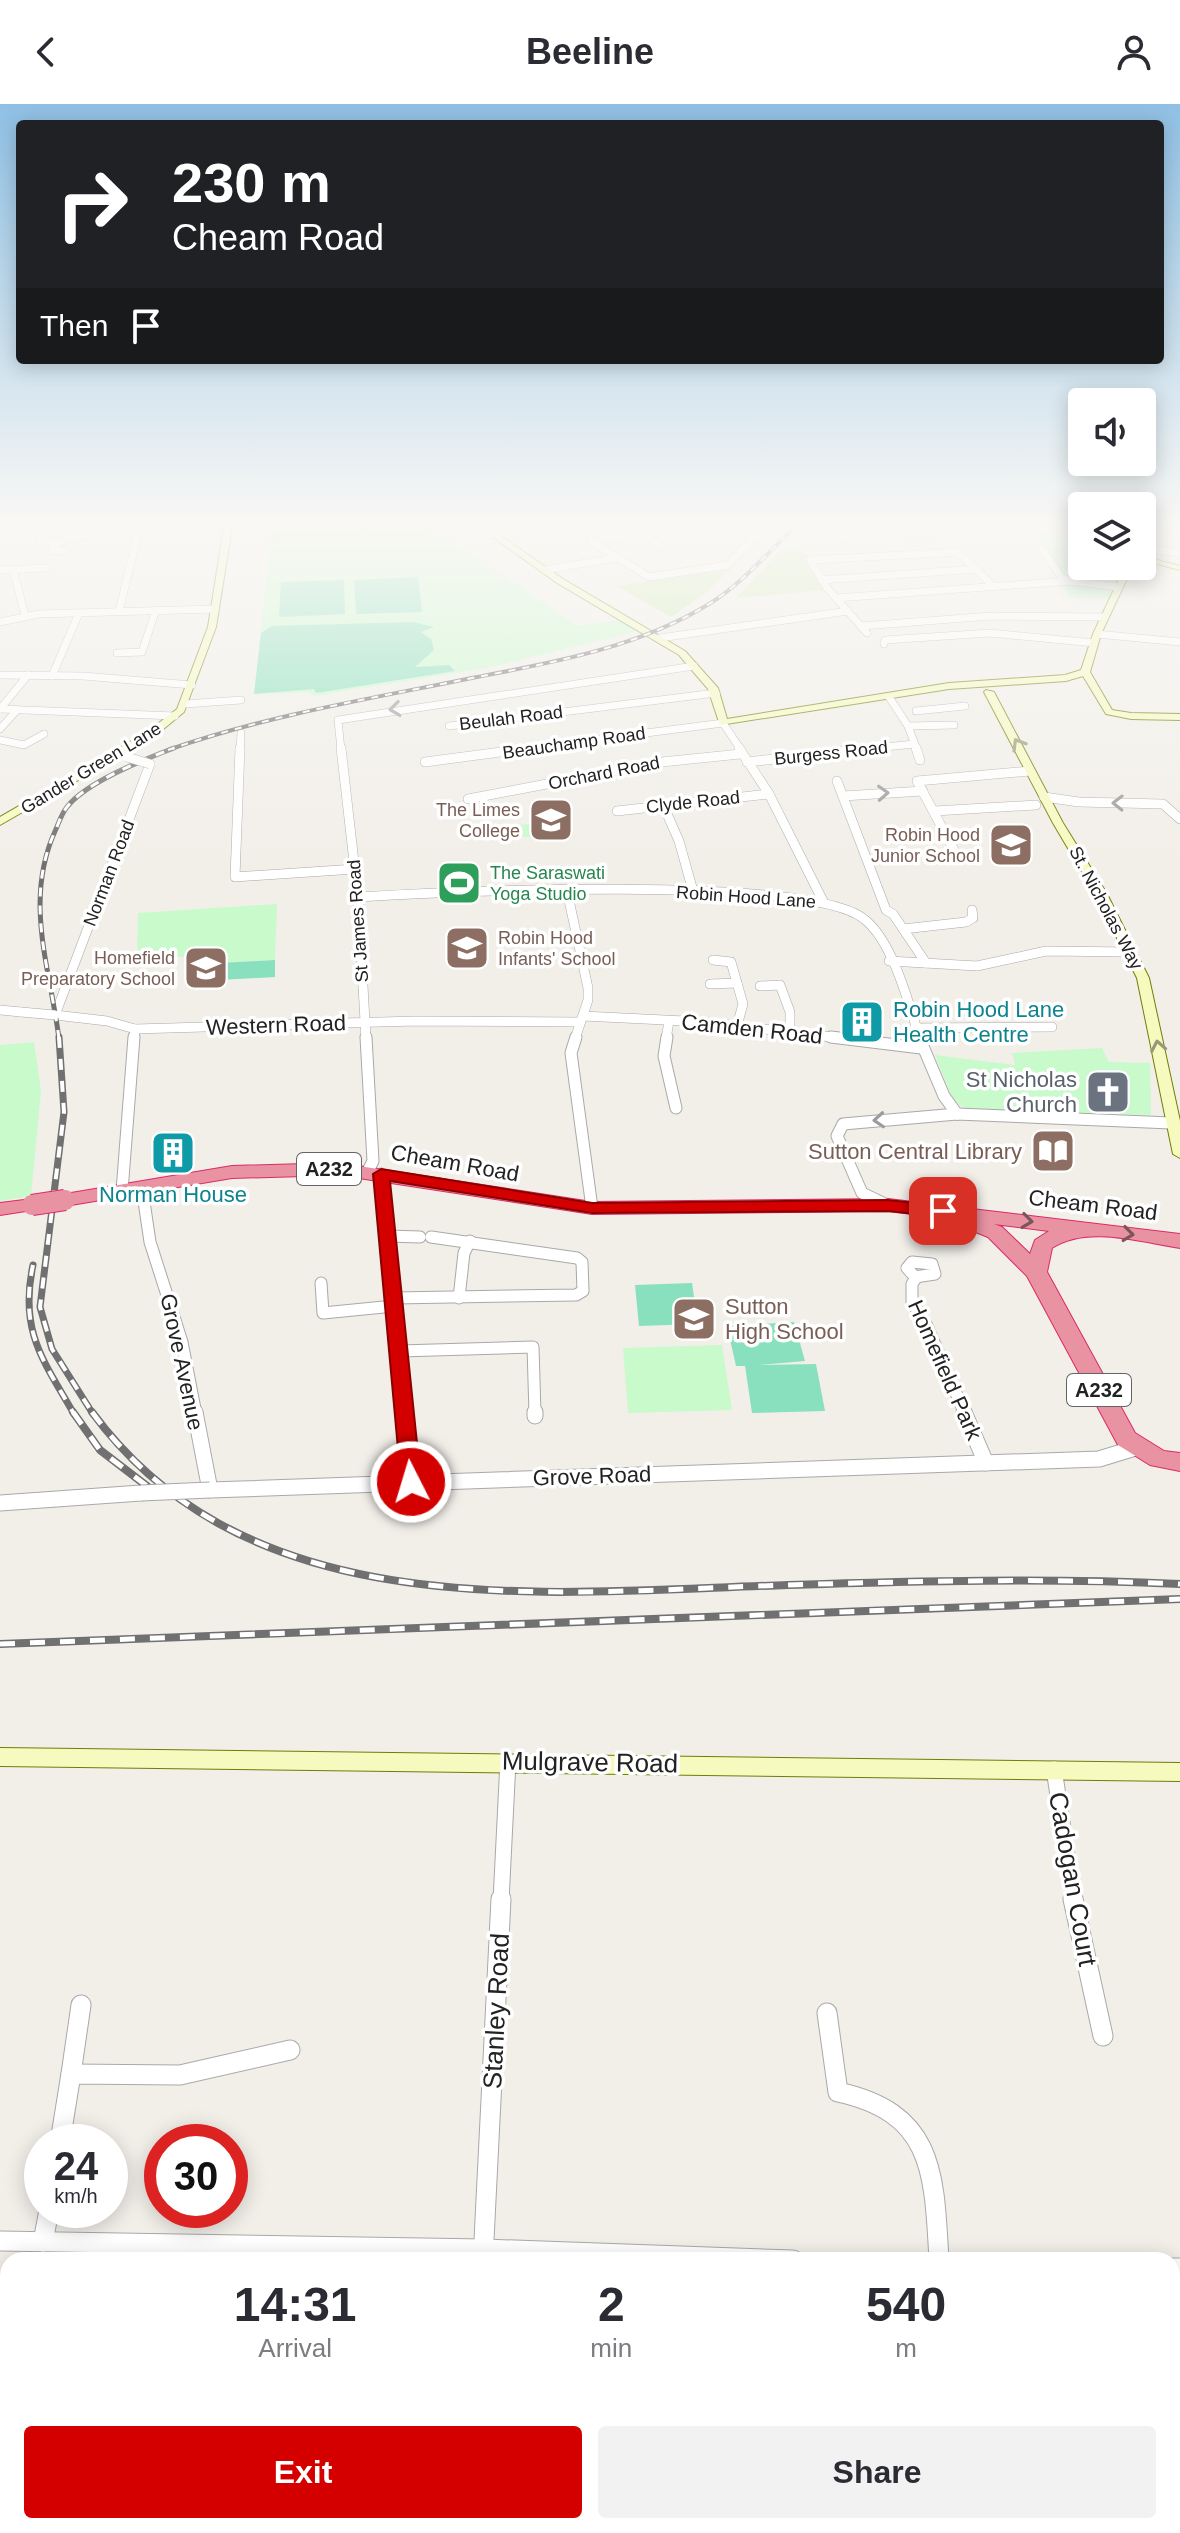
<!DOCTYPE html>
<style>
body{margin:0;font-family:Helvetica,sans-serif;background:#f2f2f3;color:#2b2b33;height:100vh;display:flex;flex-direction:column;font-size:30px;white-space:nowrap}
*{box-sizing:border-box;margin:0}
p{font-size:26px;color:#7c7c81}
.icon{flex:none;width:44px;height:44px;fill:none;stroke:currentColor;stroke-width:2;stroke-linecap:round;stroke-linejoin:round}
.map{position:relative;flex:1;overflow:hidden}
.sheet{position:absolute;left:0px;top:2148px;width:1180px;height:282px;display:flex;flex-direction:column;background:#fff;border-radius:24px 24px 0 0;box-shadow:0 4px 20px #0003}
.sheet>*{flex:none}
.banner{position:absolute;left:16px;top:16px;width:1148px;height:244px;border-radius:8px;box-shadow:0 4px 20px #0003;background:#202124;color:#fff;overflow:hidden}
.controls{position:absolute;left:1068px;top:284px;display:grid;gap:16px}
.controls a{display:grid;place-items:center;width:88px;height:88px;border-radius:8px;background:#fff;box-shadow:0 4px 20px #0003;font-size:40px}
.speed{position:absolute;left:24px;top:2020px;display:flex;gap:16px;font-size:40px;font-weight:700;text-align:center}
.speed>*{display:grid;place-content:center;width:104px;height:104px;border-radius:50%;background:#fff;box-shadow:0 4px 20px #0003;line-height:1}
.speed small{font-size:20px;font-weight:400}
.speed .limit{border:12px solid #d22;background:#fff;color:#111}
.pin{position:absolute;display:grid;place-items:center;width:68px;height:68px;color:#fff;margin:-34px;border-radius:16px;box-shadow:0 4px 12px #0006}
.me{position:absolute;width:88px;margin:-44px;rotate:355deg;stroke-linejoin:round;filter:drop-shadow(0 0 6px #0008)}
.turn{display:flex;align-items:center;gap:28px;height:168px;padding:0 24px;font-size:36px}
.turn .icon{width:104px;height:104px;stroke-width:2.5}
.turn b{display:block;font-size:56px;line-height:68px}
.then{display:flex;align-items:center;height:76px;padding:0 24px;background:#0003;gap:16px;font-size:30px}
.eta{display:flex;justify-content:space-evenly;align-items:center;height:136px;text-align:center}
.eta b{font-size:48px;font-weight:800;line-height:56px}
.action{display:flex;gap:16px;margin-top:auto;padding:16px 24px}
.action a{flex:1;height:92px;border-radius:8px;background:#d40000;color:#fff;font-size:32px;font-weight:800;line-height:92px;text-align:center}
.action a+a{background:#f2f2f3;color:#2b2b33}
header{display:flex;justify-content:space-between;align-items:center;height:104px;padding:0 24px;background:#fff;font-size:36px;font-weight:800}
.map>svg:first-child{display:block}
</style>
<header><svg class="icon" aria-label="back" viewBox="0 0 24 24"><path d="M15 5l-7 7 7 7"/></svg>Beeline<svg class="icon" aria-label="person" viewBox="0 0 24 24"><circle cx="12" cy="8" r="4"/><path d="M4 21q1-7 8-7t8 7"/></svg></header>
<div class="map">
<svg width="1180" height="2429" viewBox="0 0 1180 2429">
<rect width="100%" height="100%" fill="#f2efe9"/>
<g fill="#cdebb0">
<polygon points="272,423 438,423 442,429 379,438 371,431 270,439"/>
<polygon points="783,444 801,446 809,453 804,454 824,486 736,494"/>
<polygon points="730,465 707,488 671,513 617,482"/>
</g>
<g fill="#c8facc">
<polygon points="1043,427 1082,430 1082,462 1129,462 1113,494 1069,494 1062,472 1040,444 1044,441"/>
<polygon points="442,429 578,522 620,516 639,527 487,564 314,592 309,588 254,590 270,439 371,431 380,438"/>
<polygon points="536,720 539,732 476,736 473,723"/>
<polygon points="277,800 275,856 199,860 200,852 137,855 138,809"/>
<polygon points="34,938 41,987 31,1092 0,1097 0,941"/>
<polygon points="1102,944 1109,958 1150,959 1151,1011 966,1005 953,996 935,951 1015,961 1012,949"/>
<polygon points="722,1241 732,1306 628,1309 623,1244"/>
</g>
<g fill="#88e0be">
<polygon points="418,473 422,508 356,510 354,476"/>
<polygon points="344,476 345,510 279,513 281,478"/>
<polygon points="413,518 434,523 421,528 431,535 434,546 415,563 449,561 455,567 316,589 314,585 254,590 261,529 272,522"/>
<polygon points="275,856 275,873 219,876 220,859"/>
<polygon points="692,1179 698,1220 639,1222 635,1181"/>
<polygon points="794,1218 805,1257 759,1261 816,1260 825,1307 752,1309 745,1262 736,1262 727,1222"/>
</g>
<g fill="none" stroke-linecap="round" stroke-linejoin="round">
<g stroke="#a9a9a9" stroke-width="8">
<g id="street-far4">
<polyline points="878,423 904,429 1035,426"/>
<polyline points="1029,426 1082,429"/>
<polyline points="641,428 660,441"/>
<polyline points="490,430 543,423"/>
<polyline points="42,431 40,437 56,439"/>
<polyline points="841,434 880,424"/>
<polyline points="591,437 649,473 728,461 763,423"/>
<polyline points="591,437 686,423"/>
<polyline points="1042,445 1061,473 1071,477"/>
<polyline points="1142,445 1180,449"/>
<polyline points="66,446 52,447 56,439 77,432 138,429"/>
<polyline points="0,466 45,464"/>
<polyline points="13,466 25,511"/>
<polyline points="545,466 615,454"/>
<polyline points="821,476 977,465"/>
<polyline points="836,494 1071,477 1118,483"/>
<polyline points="119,507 139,425"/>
<polyline points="0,518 39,510 215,505"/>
<polyline points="862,522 991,512 1105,513"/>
<polyline points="867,529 827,484 810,456 958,448 993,482"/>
<polyline points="1097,530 1180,538"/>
<polyline points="660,534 848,507"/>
<polyline points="884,540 885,536 990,529 1094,539"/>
<polyline points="117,549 142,548 156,506"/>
<polyline points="0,571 83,572 192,581"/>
<polyline points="52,572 79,509"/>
<polyline points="889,593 908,622 917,646"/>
<polyline points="185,600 241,596"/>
<polyline points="0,605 175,612"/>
<polyline points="0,605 28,571"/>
<polyline points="916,607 965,602"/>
<polyline points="449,622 716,589"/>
<polyline points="908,622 954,621"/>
<polyline points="0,625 17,606"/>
<polyline points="0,636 24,641 44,630"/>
<polyline points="240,646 241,629"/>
<polyline points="341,646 338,616 694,562"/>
<polyline points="515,646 723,619 741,646"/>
<polyline points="857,646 914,640"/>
</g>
</g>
<g stroke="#a9a9a9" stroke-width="10">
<g id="street-far3">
<polyline points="240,644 235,773 355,765"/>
<polyline points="341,644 358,793 366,935"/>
<polyline points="739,644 769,690 823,797"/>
<polyline points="916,644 920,656"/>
<polyline points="425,658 531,644"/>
<polyline points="747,658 875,644"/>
<polyline points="150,660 55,911 107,917 135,925 416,917 580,918"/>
<polyline points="837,677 886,806 893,810 926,859"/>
<polyline points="843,692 923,687"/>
<polyline points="1044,693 1079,698 1163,700 1180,715"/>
<polyline points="468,695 662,658 740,650"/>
<polyline points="663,701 679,737 693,787"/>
<polyline points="617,707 769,690"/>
<polyline points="935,707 1036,701"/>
<polyline points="954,746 917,677 1030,667"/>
<polyline points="567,787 588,884 588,896 575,935"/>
<path d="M358 793C443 788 809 770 864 815 893 837 909 901 920 935"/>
<polyline points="903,825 966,818 973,814 972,806"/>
<polyline points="713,856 731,858 743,900 737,922"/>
<polyline points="889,857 977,862 1046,847 1131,848"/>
<polyline points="710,880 737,879"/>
<polyline points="760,882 780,881 790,908 790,928"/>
<polyline points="0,906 21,908"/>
<polyline points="583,912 705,918 847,935"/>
<polyline points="915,924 1052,923"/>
<polyline points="134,935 135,925"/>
<polyline points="666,935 669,917"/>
</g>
</g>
<g stroke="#a9a9a9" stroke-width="13">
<g id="street-far2">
<polyline points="366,933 373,1057 367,1069"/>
<polyline points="576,933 571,949 592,1104"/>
<polyline points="667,933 664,952 676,1004"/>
<polyline points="831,933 921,944"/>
<polyline points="919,933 944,992 957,1010"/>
<polyline points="381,1070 404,1310"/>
<polyline points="142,1084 150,1138 182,1238 196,1310"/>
<polyline points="122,1087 134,933"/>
<polyline points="887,1101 862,1089 837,1032 843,1020 957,1010 1171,1019"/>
<polyline points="388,1132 420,1133"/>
<polygon points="912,1158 932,1160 935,1170 915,1173 907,1164"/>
<polyline points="916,1174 912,1180 912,1198 927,1222 965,1310"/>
<polyline points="321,1179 323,1209 394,1202"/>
<polyline points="394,1194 576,1191 583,1187 582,1158 577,1154 431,1133"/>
<polyline points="459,1194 464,1149 470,1137"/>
<polyline points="400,1247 533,1243 535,1310"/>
</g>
</g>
<g stroke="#a9a9a9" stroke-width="17">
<g id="street-far1">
<polyline points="195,1308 210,1386 1099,1355 1135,1344"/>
<polyline points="404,1308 411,1378"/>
<polyline points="535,1308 535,1312"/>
<polyline points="964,1308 986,1359"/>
<polyline points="0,1399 141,1389"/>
<polyline points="1054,1665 1074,1797"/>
<polyline points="501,1797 508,1657"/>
</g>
</g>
<g stroke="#a9a9a9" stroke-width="21">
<g id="street">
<polyline points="1073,1795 1103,1932"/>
<path d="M827 1909 838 1988C935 2009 934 2070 939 2156"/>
<polyline points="71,1970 81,1901"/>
<polyline points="60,2038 71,1970 180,1971 290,1946"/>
<polyline points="0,2137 484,2145 793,2156"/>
<polyline points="43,2138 49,2106"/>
<polyline points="483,2156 501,1795"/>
<polyline points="1172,2164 1180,2164"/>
<polyline points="468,2429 469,2422"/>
</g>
</g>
<g stroke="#707d05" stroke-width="2">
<g id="secondary">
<polygon points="224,423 232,423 216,523 184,608 155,632 0,721 0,713 147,628 177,605 208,523"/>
<polygon points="479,423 488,423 563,475 685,547 718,584 727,615 949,579 1065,571 1081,566 1093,530 1125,462 1133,462 1101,530 1090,568 1112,606 1131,609 1180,610 1180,616 1131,615 1106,610 1083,572 1066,577 949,585 720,621 708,585 679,551 557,479"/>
<polygon points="1151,423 1159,423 1142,442 1142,435"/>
<polygon points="1142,452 1180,462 1180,466 1142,456"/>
<polygon points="986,586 994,588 1063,719 1107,790 1149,874 1180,1017 1180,1054 1173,1050 1137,874 1095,790 1053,719 984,588"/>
<polygon points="0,1644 1180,1659 1180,1677 0,1662"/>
</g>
</g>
<g stroke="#dc2a67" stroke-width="2">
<g id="highway">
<path d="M339 1059 592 1098 888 1095 1180 1130V1144C1139 1138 1088 1121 1052 1144L1047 1168 1135 1329 1164 1347 1180 1349V1367L1150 1361 1118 1341 1027 1172 988 1133 963 1123 961 1116 888 1107 592 1110 339 1071 232 1074 65 1102 55 1096 65 1090 232 1062ZM994 1120 1049 1127 1035 1136 1030 1150 1002 1123Z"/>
<polygon points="32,1095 39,1097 42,1101 39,1105 0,1111 0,1099"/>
</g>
</g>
<use href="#street-far4" stroke="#fff" stroke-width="7"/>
<use href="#street-far3" stroke="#fff" stroke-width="9"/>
<use href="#street-far2" stroke="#fff" stroke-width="11"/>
<use href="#street-far1" stroke="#fff" stroke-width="15"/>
<use href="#street" stroke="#fff" stroke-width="19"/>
<use href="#secondary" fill="#f7fabf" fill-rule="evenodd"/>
<use href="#highway" fill="#e892a2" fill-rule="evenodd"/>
<g stroke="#707070" stroke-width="4">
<path id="rail-far3" d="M168 646C268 611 374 594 477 573 556 558 639 543 709 500 742 480 767 449 795 423"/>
</g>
<g stroke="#707070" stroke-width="5">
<path id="rail-far2" d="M59 935C50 863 23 796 56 725 59 718 62 709 67 703 86 678 145 655 174 644"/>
</g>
<g stroke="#707070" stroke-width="7">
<g id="rail-far1">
<polyline points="59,933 64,1008 40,1203 52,1245 93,1310"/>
<path d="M33 1161C19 1227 43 1256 74 1310"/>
</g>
</g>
<g stroke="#707070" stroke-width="8">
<g id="rail">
<polyline points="73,1308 100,1346 156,1389"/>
<path d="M92 1308C252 1526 552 1488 788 1481 919 1477 1049 1474 1180 1480"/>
<polyline points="0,1540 1180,1495"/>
</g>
</g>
<use href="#rail-far3" stroke="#fff" stroke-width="2" stroke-dasharray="7" stroke-linecap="butt"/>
<use href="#rail-far2" stroke="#fff" stroke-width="3" stroke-dasharray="9" stroke-linecap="butt"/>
<use href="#rail-far1" stroke="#fff" stroke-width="4" stroke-dasharray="11" stroke-linecap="butt"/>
<use href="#rail" stroke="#fff" stroke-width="5" stroke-dasharray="15" stroke-linecap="butt"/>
<g stroke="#a9a9a9" stroke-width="10" stroke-linecap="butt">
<g id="street-bridge-far1">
<polyline points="127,653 150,660"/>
<polyline points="21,908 55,911"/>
</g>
</g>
<g stroke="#a9a9a9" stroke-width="17" stroke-linecap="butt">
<polyline id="street-bridge" points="141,1389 210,1386"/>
</g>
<g stroke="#dc2a67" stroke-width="22" stroke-linecap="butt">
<polyline id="highway-bridge" points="32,1101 65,1096"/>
</g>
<use href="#street-bridge-far1" stroke="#fff" stroke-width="9"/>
<use href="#street-bridge" stroke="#fff" stroke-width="15"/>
<use href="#highway-bridge" stroke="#e892a2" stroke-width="20"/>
</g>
<defs><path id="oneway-chevron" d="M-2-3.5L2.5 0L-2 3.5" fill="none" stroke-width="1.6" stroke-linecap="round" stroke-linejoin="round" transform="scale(2)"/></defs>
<g stroke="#9c9c9c">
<use href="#oneway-chevron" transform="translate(395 605) rotate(173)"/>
<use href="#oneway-chevron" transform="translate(883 689) rotate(-3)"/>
<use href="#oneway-chevron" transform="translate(1118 699) rotate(-179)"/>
<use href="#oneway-chevron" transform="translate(879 1016) rotate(176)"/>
</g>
<g stroke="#979978">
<use href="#oneway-chevron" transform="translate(1018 640) rotate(-121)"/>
<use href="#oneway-chevron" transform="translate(1158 942) rotate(-100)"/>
</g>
<g stroke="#7b545c">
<use href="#oneway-chevron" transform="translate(1027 1117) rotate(7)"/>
<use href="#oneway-chevron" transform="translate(1128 1130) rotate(7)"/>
</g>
<linearGradient id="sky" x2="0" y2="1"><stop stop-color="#8fc0e4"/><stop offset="0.55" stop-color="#f9f8f5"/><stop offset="1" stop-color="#f9f8f5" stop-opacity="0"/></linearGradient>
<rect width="1180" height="763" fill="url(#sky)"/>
<polygon fill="#d40000" stroke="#8a0000" stroke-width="2" points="381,1065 592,1099 888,1096 943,1102 951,1107 943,1113 888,1107 592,1109 390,1077 421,1378 411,1386 401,1378 373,1070"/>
<defs>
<g id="school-square" transform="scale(2.3)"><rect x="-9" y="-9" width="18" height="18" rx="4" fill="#8d6e63" stroke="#fff"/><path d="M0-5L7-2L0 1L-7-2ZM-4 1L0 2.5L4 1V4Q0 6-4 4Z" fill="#fff"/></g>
<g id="stadium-square" transform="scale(2.3)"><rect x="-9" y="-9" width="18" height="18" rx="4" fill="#2e9e5b" stroke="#fff"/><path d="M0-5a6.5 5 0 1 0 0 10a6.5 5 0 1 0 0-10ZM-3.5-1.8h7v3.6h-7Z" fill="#fff"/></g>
<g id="building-square" transform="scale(2.3)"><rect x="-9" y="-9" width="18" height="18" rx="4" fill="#0f9aa8" stroke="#fff"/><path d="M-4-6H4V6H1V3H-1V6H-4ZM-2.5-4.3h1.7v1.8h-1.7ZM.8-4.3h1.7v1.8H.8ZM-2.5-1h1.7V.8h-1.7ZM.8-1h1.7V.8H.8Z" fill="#fff"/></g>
<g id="church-square" transform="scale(2.3)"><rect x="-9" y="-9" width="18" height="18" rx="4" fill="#6b7280" stroke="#fff"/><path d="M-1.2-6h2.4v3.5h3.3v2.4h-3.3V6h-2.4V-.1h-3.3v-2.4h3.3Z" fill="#fff"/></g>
<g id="library-square" transform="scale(2.3)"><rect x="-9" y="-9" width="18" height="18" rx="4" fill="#8d6e63" stroke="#fff"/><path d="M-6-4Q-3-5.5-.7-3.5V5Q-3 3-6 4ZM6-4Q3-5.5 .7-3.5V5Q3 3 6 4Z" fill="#fff"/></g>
</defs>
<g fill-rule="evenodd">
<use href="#school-square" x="551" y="716"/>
<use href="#school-square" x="1011" y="741"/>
<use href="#stadium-square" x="459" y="779"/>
<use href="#school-square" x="467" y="844"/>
<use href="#school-square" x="206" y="864"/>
<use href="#building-square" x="862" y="918"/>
<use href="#church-square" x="1108" y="988"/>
<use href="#library-square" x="1053" y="1047"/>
<use href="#building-square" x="173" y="1049"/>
<use href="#school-square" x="694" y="1215"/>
</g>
<g text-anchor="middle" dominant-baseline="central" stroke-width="7" stroke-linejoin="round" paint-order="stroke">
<g font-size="18" fill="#222" stroke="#fff">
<text transform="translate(511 614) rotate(-7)">Beulah Road</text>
<text transform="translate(574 639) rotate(-8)">Beauchamp Road</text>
<text transform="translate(831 649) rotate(-6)">Burgess Road</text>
<text transform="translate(91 664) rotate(-31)">Gander Green Lane</text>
<text transform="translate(604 669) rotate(-11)">Orchard Road</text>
<text transform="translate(693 698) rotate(-6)">Clyde Road</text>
<text transform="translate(109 769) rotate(-69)">Norman Road</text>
<text transform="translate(746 793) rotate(4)">Robin Hood Lane</text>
<text transform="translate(1106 804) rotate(62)">St. Nicholas Way</text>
<text transform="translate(358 817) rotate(-94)">St James Road</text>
</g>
<g font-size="18" fill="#785e54" stroke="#fff" text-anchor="end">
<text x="520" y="706">The Limes<tspan x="520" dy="21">College</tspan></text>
<text x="980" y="731">Robin Hood<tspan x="980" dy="21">Junior School</tspan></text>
<text x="498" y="834" text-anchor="start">Robin Hood<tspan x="498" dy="21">Infants' School</tspan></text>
<text x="175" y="854">Homefield<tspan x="175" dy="21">Preparatory School</tspan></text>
</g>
<g font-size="18" fill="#27864d" stroke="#fff" text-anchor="start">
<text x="490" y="769">The Saraswati<tspan x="490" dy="21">Yoga Studio</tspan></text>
</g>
<g fill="#fff" stroke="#646464" stroke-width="2">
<rect x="297" y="1049" width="64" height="32" rx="6"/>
<rect x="1067" y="1270" width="64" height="32" rx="6"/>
</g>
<g font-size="20" font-weight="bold" fill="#222">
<text x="329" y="1065">A232</text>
<text x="1099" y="1286">A232</text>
</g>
<g font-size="22" fill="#0d838f" stroke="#fff" text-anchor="start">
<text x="893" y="905">Robin Hood Lane<tspan x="893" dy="25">Health Centre</tspan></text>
<text x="173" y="1090" text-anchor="middle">Norman House</text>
</g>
<g font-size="22" fill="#222" stroke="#fff">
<text transform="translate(276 921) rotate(-2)">Western Road</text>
<text transform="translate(752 925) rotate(6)">Camden Road</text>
<text transform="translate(455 1059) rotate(10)">Cheam Road</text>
<text transform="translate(1093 1101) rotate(7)">Cheam Road</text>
<text transform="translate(182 1258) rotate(78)">Grove Avenue</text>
<text transform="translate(945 1266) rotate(66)">Homefield Park</text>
<text transform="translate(592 1372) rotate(-2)">Grove Road</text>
</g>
<g font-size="22" fill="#5b616d" stroke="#fff" text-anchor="end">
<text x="1077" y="975">St Nicholas<tspan x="1077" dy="25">Church</tspan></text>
</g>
<g font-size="22" fill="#785e54" stroke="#fff" text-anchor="end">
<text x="1022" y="1047">Sutton Central Library</text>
<text x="725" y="1202" text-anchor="start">Sutton<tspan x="725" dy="25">High School</tspan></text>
</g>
<g font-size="26" fill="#222" stroke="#fff">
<text transform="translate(590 1658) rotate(1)">Mulgrave Road</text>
<text transform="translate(1073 1775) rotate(80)">Cadogan Court</text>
<text transform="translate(496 1907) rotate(-87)">Stanley Road</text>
</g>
</g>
</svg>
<div class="controls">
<a><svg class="icon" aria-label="sound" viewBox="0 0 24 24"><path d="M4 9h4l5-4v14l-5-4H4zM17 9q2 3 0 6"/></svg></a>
<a><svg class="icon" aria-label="layers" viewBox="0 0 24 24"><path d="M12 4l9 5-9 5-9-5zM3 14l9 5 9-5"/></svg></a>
</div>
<div class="speed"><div>24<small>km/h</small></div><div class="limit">30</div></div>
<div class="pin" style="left:943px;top:1107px;background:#d93025"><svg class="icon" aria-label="arrive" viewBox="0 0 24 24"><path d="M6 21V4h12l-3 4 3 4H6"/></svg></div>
<svg class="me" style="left:411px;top:1378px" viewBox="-20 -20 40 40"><circle r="17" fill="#d40000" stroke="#fff" stroke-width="3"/><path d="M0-11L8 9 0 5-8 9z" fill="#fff"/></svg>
<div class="banner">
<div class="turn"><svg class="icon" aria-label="right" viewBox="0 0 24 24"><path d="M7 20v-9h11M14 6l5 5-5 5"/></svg><div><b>230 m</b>Cheam Road</div></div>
<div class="then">Then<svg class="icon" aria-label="arrive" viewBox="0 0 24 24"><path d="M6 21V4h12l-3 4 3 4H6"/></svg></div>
</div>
<section class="sheet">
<div class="eta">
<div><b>14:31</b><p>Arrival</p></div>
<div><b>2</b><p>min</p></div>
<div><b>540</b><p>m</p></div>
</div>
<div class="action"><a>Exit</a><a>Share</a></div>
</section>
</div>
